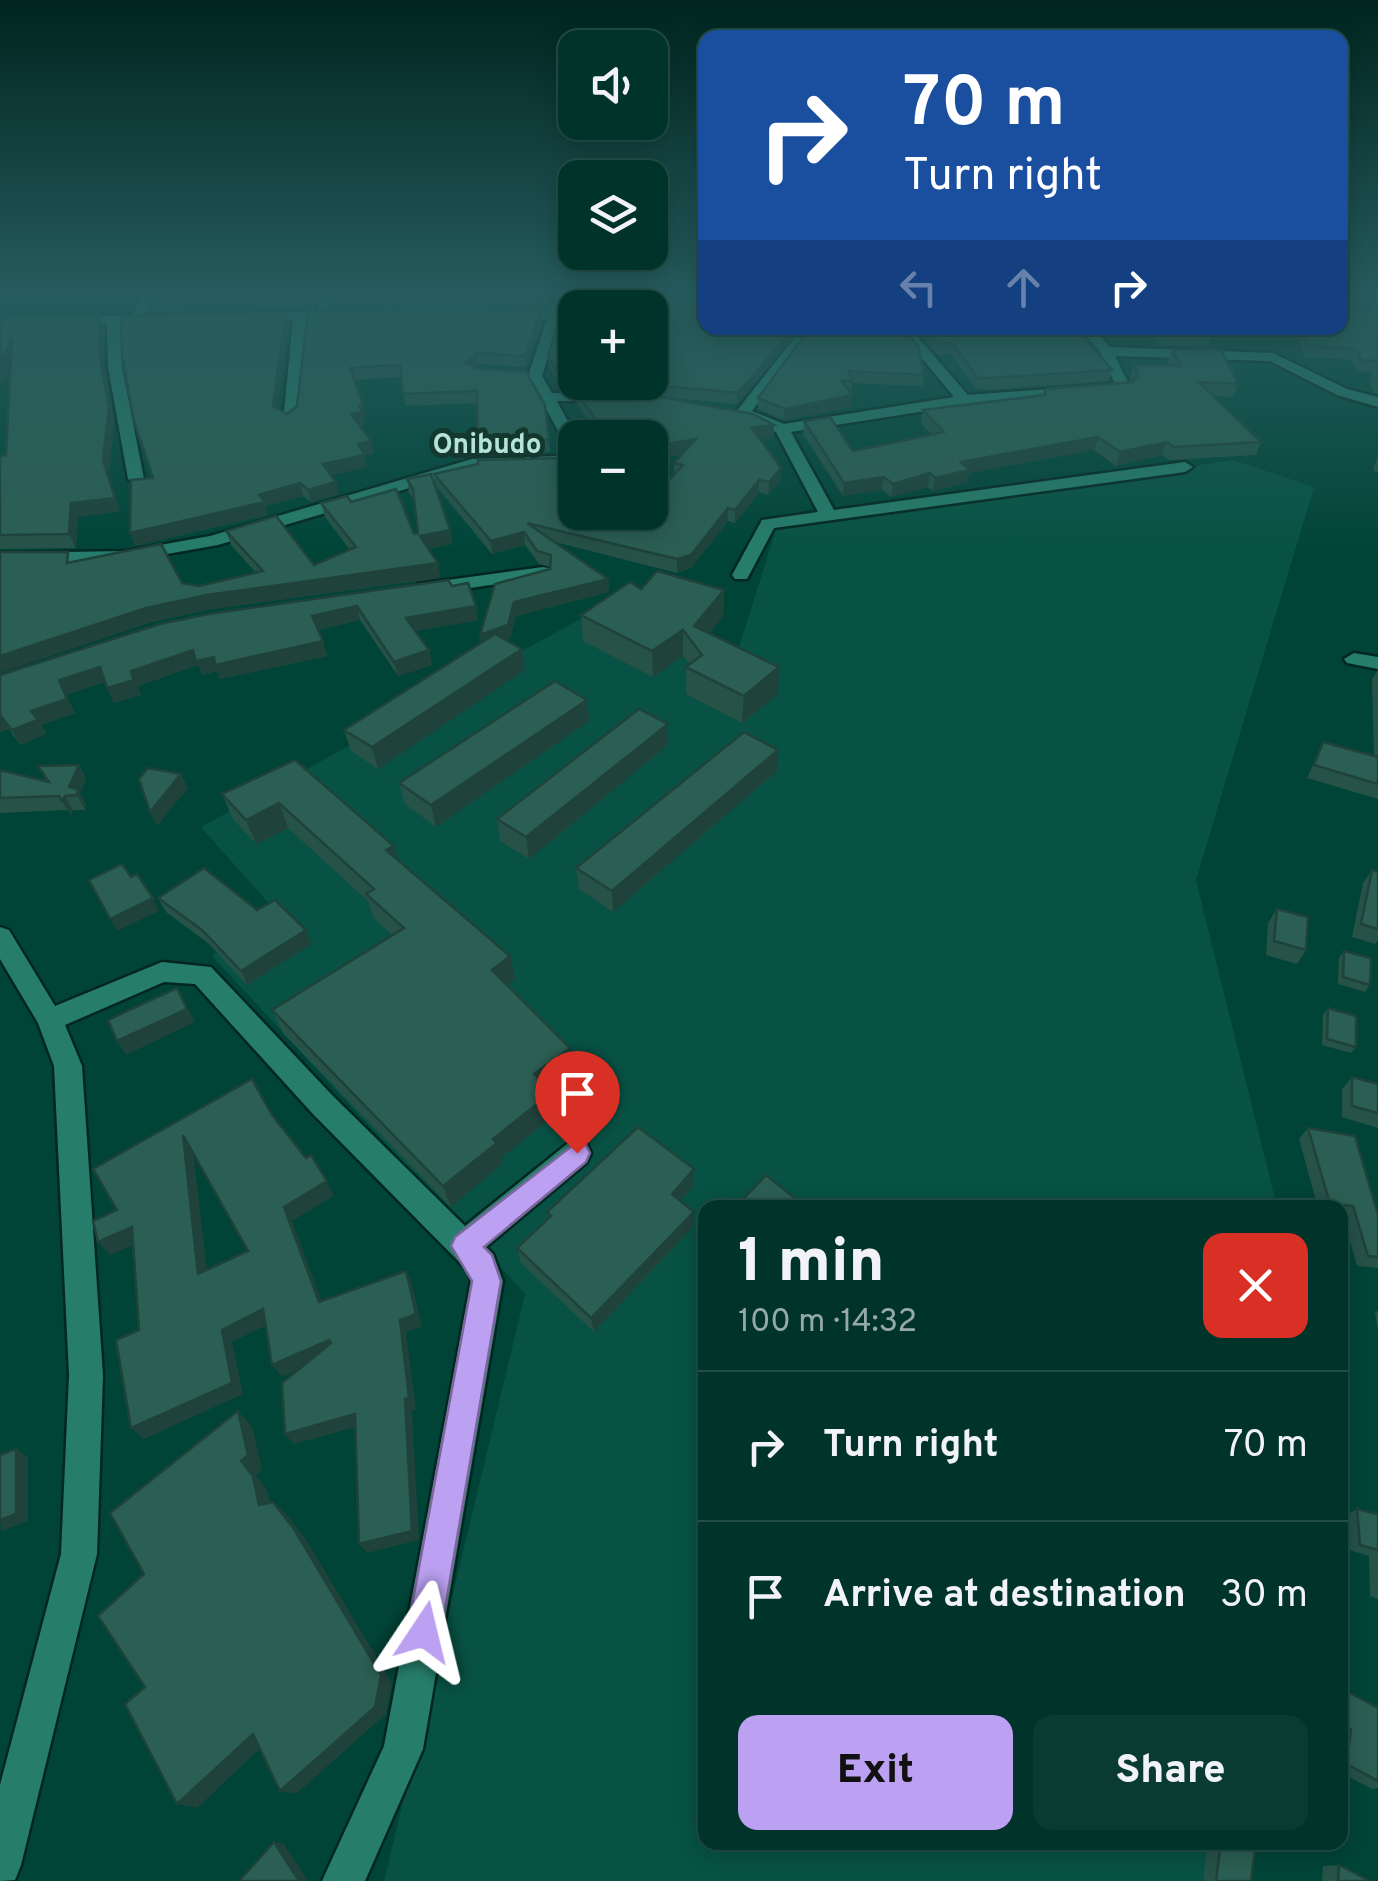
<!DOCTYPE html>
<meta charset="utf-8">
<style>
body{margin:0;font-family:Overpass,sans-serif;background:#0a3b32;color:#f1f3f6;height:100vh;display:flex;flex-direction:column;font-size:38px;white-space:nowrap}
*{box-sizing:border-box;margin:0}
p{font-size:32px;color:#95aaa8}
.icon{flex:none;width:55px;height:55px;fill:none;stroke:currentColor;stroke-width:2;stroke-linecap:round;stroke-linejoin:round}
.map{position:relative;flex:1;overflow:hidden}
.sheet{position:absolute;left:698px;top:1200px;width:650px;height:650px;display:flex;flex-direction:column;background:#00332a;border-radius:20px;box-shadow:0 5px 25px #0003,0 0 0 2px #224e47}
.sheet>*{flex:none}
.guide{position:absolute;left:698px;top:30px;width:650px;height:305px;border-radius:20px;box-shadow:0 5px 25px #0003,0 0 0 2px #224e47;background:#1a4fa0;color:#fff;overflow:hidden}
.tools{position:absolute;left:558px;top:30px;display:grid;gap:20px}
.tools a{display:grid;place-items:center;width:110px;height:110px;border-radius:20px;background:#00332a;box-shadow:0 5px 25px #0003,0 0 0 2px #224e47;font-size:50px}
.pin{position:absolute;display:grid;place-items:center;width:85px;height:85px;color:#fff;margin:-102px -42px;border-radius:50% 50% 50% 0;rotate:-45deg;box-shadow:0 0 10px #0007}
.pin .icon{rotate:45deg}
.me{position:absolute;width:110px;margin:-55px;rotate:10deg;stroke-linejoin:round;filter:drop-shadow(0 0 8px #0008)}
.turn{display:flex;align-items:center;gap:35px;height:210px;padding:0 40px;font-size:45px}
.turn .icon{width:130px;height:130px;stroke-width:2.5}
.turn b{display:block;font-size:70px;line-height:85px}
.lanes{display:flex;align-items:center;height:95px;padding:0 40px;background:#0003;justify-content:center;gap:50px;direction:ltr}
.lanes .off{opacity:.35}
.round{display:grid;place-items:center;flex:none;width:105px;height:105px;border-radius:20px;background:#0a3b32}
.head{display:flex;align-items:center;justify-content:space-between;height:170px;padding:0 40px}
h1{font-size:60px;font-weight:800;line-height:75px}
.button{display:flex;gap:20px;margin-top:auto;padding:20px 40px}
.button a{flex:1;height:115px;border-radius:20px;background:#bca0f2;color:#111;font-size:40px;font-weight:800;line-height:115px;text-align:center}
.button a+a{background:#0a3b32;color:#f1f3f6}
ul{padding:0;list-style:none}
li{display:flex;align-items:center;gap:30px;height:150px;padding:0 40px;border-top:2px solid #224e47}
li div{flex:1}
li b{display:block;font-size:38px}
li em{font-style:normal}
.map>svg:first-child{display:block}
</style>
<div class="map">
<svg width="1378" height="1881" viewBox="0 0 1378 1881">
<rect width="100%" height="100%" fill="#004438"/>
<polygon fill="#075244" points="1233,460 1314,487 1196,880 1277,1207 705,1208 705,1842 1255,1843 1245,1881 384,1881 525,1294 212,956 271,906 201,827 608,604 737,653 776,530"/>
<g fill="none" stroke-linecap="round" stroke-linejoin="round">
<g stroke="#032720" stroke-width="5">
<g id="minor">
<polygon points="144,292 157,292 146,315 156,316 156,322 121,324 122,367 144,479 136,484 128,479 108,367 107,324 0,327 0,319 132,315"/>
<polygon points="325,292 338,292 328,311 348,315 341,319 306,320 296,418 283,421 293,320 256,321 249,317 256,313 315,312"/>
<polygon points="556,292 569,292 542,376 552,393 606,393 613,397 606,401 557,401 577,438 575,459 565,464 473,469 218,545 127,561 0,563 0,553 127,551 210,536 472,459 556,456 568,449 528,376 547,319 506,317 499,313 506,309 549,311"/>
<polygon points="897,328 910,328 968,395 1115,384 1100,352 1079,328 1093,328 1110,347 1273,353 1347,389 1378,397 1378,407 1337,395 1270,361 1115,356 1131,388 1129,391 964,405 791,432 834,510 1185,462 1193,467 1185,472 774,528 747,579 735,579 732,575 762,520 818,512 776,432 735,413 800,331 807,335 752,411 784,424 954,397"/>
<polygon points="543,567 549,568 549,576 418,596 409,590 418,584"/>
<polygon points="1354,653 1378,657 1378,669 1347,663 1344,659"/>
<polygon points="0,927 9,930 55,1006 162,962 211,967 332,1095 465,1226 567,1144 577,1140 587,1144 591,1153 587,1162 486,1247 493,1254 503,1281 423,1749 365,1881 322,1881 384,1746 471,1281 469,1272 312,1113 195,984 164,982 65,1025 82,1066 103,1375 97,1554 21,1865 15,1880 0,1881 0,1785 61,1554 69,1375 54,1066 38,1023 0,959"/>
</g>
</g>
<use href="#minor" fill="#267d6b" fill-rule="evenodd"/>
</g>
<g fill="#265247" fill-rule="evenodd">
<polygon points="323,292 313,306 152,311 148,301"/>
<polygon points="335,292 553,292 546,307 467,302 335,306 333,296"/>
<path d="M568 292H705V328H902L918 346 924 375 922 386 852 383 851 392H849L852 395 851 407 784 420 758 409V398L806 333 802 328 737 404 562 388 549 367 548 356ZM575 308H650V382H575Z"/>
<polygon points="1340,292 1369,298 1364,309 1342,307 1342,309 1369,311 1378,307 1378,395 1373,392 1369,380 1373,372 1356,371 1352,360 1305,357 1296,337 1278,336 1275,330 1209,329 1212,336 1208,347 1159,345 1150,328 1340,328"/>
<polygon points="308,310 541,311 542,322 526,367 478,364 475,367 545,405 550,452 480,455 477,403 405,406 401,377 354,380 366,416 363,416 365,424 359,425 374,453 365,456 367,467 331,475 339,494 311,502 303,496 266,506 268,515 135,546 153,478 286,312 289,323 277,408 287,414 297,406"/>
<polygon points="0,317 103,328 104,367 114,420 109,474 120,511 78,517 76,548 0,549 0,456 6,455 11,366 0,386"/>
<polygon points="915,328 1076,328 1112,370 1109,381 990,390 976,389 951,354 938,355"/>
<polygon points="1172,349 1238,384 1233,397 1213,396 1261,442 1256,455 1169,460 1162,455 1116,466 1094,450 969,473 967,483 932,491 928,487 891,497 882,490 843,496 803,434 804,421 853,451 932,435 921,423 923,410 1044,395 1045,389 1132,382 1130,378 1134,365 1170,365 1168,361"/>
<polygon points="576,392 774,425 774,438 760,439 781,468 780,481 768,495 759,492 735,523 728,521 691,568 677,573 555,542 608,579 609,592 516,616 510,639 506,640 525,670 378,769 351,751 344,730 481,643 480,635 550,569 550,567 539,564 525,545 492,554 436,486 434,474 570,508 650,512 674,474 674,463 682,454 650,460 650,438 600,438 577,404"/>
<polygon points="1378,454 1378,472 1373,471"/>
<polygon points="407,479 450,530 452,544 429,549 438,563 440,578 212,609 152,622 73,562 199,586 256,573 231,545 226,531 314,565 350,550 325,517 321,503 351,502 414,534 418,533 415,500 409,493"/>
<polygon points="448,580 478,620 415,631 429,650 432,665 398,676 360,620 318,630 327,656 220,679 217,671 202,675 198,665 138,686 141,695 114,703 105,682 66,695 75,713 41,725 46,734 20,745 9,729 0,732 0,675"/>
<polygon points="641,589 724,590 723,616 709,633 779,667 778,694 742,723 686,694 686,667 690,664 683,656 653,677 583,641 581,615"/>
<polygon points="1378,669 1378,799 1307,778 1323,742 1374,756 1372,680"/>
<polygon points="587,700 589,721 436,827 405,804 399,783"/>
<polygon points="668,745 529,859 500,841 497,819"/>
<polygon points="295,760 394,846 398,860 510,956 515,980 507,985 573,1071 549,1089 552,1092 556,1114 501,1158 502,1164 451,1207 283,1033 272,1010 393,936 374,918 368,901 288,828 256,844 233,819 222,794"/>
<polygon points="79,765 86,779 80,794 86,804 85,810 73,810 71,815 67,810 0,813 0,770 46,781 38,766"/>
<polygon points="777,771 613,912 579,889 576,868"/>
<polygon points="1372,870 1378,872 1378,940 1375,944 1352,937 1363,883"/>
<polygon points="158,898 257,910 306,930 312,944 247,985 209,944 166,912"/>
<polygon points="1277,909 1306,950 1297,964 1266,955 1268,923"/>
<polygon points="1344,951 1370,985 1365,992 1338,984 1339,958"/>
<polygon points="1328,1008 1356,1047 1351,1053 1322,1045 1323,1015"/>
<polygon points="1352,1077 1378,1084 1378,1128 1342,1117 1342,1089"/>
<polygon points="1308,1128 1378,1215 1378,1268 1357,1266 1343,1217 1340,1216 1340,1208 1318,1208 1299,1139"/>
<polygon points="694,1185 680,1201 693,1227 594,1332 521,1263 517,1248 548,1218 547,1212"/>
<polygon points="1378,1310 1378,1332 1375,1313"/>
<polygon points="1357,1509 1378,1514 1378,1599 1370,1596 1369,1556 1350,1550 1347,1515"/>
<polygon points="1346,1691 1378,1708 1378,1788 1372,1789 1340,1772 1340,1693"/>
<polygon points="1208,1842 1256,1842 1251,1881 1203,1881"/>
<polygon points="1339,1865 1370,1881 1322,1881 1323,1866"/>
</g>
<g fill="#1f423a">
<polygon points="313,292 323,292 313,306 310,296"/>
<polygon points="548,292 553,292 546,307 546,297"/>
<polygon points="541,311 542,322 526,367 525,356"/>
<polygon points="286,312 289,323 276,418 273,406"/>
<polygon points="99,315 103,328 104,367 114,420 109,474 120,511 78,517 76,548 69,534 71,503 103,460"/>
<polygon points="794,328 802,328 737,404 738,393"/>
<polygon points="12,339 18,352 0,386 0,362"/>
<polygon points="477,353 478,364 467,373 466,362"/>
<polygon points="852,395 851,407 784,420 785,409"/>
<polygon points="363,404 366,416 363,416 365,424 354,426 351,414 359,405"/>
<polygon points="774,425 774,438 752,440 752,428"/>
<polygon points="1098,437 1094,450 969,473 967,483 932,491 935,478 961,462"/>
<polygon points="696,439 696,452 650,460 650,447"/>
<polygon points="371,441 374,453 365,456 367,467 327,476 323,464 358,444"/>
<polygon points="1167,442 1162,455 1116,466 1120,452"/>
<polygon points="781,468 780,481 768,495 769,482"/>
<polygon points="930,473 928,487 891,497 893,484"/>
<polygon points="884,477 882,490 843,496 844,483"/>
<polygon points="759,480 759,492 735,523 735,510"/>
<polygon points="336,482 339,494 311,502 308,490"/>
<polygon points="300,483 303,496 266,506 268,515 135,546 130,533"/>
<polygon points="728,508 728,521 691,568 677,573 677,559"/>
<polygon points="450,530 452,544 423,550 420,536"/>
<polygon points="524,532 525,545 492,554 491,541"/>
<polygon points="438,563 440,578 212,609 152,622 0,673 0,656 146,608 207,595"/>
<polygon points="608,579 609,592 516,616 510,639 482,648 480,635 514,602"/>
<polygon points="724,590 723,616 697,648 694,626"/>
<polygon points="357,606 360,620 316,630 312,616"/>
<polygon points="476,606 478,620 409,632 406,618"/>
<polygon points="683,630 683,656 653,677 652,651"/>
<polygon points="323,641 327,656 220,679 217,671 202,675 198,665 138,686 141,695 114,703 107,688 131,671 193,650 214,657"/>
<polygon points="522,649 525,670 378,769 372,747"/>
<polygon points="429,650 432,665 398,676 394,662"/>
<polygon points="100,667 107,681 66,695 75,713 41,725 46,734 20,745 12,730 59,680"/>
<polygon points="779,667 778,694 742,723 744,696"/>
<polygon points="587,700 589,721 436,827 431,805"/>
<polygon points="0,715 9,729 0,732"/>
<polygon points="668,724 668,745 529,859 526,837"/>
<polygon points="778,750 777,771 613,912 612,891"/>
<polygon points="79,765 86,779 80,794 86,804 85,810 77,795 69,787"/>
<polygon points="181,774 188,788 157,826 150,812"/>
<polygon points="65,796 73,810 71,815 62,801"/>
<polygon points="279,803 288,828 256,844 246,820"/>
<polygon points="394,846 401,870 386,850"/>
<polygon points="153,898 159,911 117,931 110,919"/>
<polygon points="306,930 312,944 247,985 241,971"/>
<polygon points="510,956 515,980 497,993 492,970"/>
<polygon points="177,988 195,1022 126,1055 117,1041"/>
<polygon points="570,1048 573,1071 538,1096 534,1074"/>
<polygon points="552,1092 556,1114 501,1158 502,1164 451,1207 443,1186 493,1139"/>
<polygon points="183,1135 193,1150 209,1288 198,1274"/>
<polygon points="694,1169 694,1185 672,1210 672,1194"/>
<polygon points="327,1181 334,1196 292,1221 327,1315 319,1302 284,1207"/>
<polygon points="694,1212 693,1227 594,1332 591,1318"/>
<polygon points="132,1227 143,1241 110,1255 98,1242"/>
<polygon points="406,1271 412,1284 422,1327 406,1332 416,1410 412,1411 419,1540 367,1553 359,1544 400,1320"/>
<polygon points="263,1309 273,1322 232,1342 243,1394 144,1439 131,1428 222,1330"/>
<polygon points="329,1340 337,1352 282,1377 272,1365"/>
<polygon points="238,1411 252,1426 262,1469 256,1475 267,1490 274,1518 259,1505 241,1461"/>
<polygon points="355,1414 363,1425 294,1444 285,1434"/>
<polygon points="16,1449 28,1457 28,1521 1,1531 0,1520"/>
<polygon points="273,1502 287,1515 307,1541 392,1683 386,1714 296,1794 280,1791"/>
<polygon points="253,1734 269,1740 197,1808 177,1804"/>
<polygon points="274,1842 284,1844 308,1881 299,1881"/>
</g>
<g fill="#2c5f53" stroke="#1f423a" stroke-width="2.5" fill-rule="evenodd">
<polygon points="152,292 313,292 310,296 148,301"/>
<polygon points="335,292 548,292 546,297 466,292 333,296"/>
<polygon points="568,292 705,292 705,328 794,328 738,393 624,382 650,382 650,308 575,308 575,378 561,377 548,356"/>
<polygon points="1340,292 1361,292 1369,298 1342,296 1342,309 1369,311 1378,307 1378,361 1361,360 1357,349 1309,346 1301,328 1340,328"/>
<polygon points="465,307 541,311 525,356 477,353 466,362 476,368 526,372 545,405 549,440 478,443 477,391 403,394 400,365 350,368 363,404 359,405 362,412 351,414 371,441 358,444 365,455 323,464 336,482 308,490 300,483 259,495 265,502 130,533 131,480 153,478 134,421 122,355 121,316 286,312 273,406 287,414 297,406 308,310"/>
<polygon points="99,315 99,354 109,407 103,460 115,498 71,503 69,534 0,535 0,456 6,455 12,339 0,362 0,317"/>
<polygon points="810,328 902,328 918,346 924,375 849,371 852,381 842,381 852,395 785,409 758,398"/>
<polygon points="925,328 1076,328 1112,370 992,378 978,378 952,343 940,344"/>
<polygon points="1159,328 1208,328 1212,336 1163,334"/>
<polygon points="1172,349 1221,350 1238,384 1199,382 1261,442 1173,447 1167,442 1120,452 1098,437 961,462 970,470 935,478 930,473 893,484 884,477 844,483 804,421 830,417 853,451 944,432 923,410 1045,395 1045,389 1133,382 1138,374 1134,365 1181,366"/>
<polygon points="576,392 667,398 753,414 774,425 752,428 781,468 769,482 759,480 735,510 728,508 691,555 677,559 527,523 608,579 514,602 508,625 480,635 495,584 550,569 551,555 537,551 524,532 491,541 434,474 478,464 478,460 566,458 569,508 575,508 575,512 650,512 650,501 683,465 674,463 696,439 650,447 650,438 609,438"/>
<polygon points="431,474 450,530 420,536 438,563 207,595 146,608 0,656 0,552 68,552 67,563 161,544 182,583 199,586 263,571 226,531 276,516 314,565 356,547 321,503 347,496 351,502 396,489 414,534 418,533 413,489 407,479"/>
<polygon points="657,571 724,590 694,626 779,667 744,696 686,667 702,655 683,630 652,651 581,615 630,582 641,589"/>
<polygon points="448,580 452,586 468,583 476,606 406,618 429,650 394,662 357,606 312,616 323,641 215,665 214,657 196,661 193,650 131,671 134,680 107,688 100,667 59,680 67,699 31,711 38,720 12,730 0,715 0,675 160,624 208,614"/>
<polygon points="495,634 522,649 372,747 344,730"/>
<polygon points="555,681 587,700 431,805 399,783"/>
<polygon points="639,709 668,724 526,837 497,819"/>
<polygon points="744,732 778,750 612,891 576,868"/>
<polygon points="1323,742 1378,757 1378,784 1314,765"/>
<polygon points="295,760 394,846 386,850 510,956 492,970 570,1048 534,1074 552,1092 493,1139 497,1143 443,1186 272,1010 404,928 366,894 374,889 279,803 246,820 222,794"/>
<polygon points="79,765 69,787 78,789 77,795 65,796 62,801 59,796 0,798 0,770 49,782 38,766"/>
<polygon points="148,768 181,774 150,812 139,779"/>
<polygon points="122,864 131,877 137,874 153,898 110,919 89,880"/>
<polygon points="204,868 257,910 275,900 306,930 241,971 202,930 158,898"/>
<polygon points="1372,870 1378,872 1378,929 1361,924"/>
<polygon points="1277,909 1308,917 1306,950 1274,941"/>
<polygon points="1344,951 1371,958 1370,985 1343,977"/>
<polygon points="177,988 187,1009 117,1041 108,1020"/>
<polygon points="1328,1008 1356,1016 1356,1047 1327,1039"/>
<polygon points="1352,1077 1378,1084 1378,1113 1352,1106"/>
<path d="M252 1079 272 1115 306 1158 311 1155 327 1181 284 1207 319 1302 406 1271 416 1314 400 1320 409 1398 405 1399 412 1531 359 1544 355 1414 285 1434 282 1383 331 1343 329 1340 272 1365 263 1309 222 1330 232 1383 131 1428 116 1340 139 1330 132 1227 98 1242 93 1221 117 1210 93 1169ZM183 1135 248 1251 198 1274Z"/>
<polygon points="638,1127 694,1169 672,1194 694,1212 591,1318 517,1248 551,1216 547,1212"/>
<polygon points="1308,1128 1355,1136 1378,1215 1378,1257 1368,1256 1353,1206 1330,1204"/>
<polygon points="766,1175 807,1208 735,1208"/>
<polygon points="238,1411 248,1455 241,1461 253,1476 259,1505 273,1502 294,1529 381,1675 375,1707 280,1791 253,1734 177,1804 125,1704 145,1687 98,1616 144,1574 110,1513"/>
<polygon points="16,1449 16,1514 0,1520 0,1455"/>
<polygon points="1357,1509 1378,1514 1378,1550 1360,1545"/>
<polygon points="1346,1691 1378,1708 1378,1781 1347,1764 1351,1729 1341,1724"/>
<polygon points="274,1842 299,1881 239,1881"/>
<polygon points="1221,1842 1256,1842 1251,1881 1216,1881"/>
<polygon points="1339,1865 1370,1881 1338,1881"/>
</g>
<linearGradient id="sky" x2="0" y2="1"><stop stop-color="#00251f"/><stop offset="0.53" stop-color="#265c5e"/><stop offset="1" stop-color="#265c5e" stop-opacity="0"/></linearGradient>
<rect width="1378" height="555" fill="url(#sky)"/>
<polygon fill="#bca0f2" stroke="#7a689d" stroke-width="2.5" points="577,1142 586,1145 590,1153 586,1162 484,1247 492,1255 501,1281 441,1632 436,1644 424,1649 412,1644 407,1632 472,1281 451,1246 455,1237"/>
<g text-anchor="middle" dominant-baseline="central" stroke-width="10" stroke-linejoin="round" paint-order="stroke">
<g font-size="28" font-weight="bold" fill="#b3e4d6" stroke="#14372e">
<text x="487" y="446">Onibudo</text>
</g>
</g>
</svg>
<div class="tools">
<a><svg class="icon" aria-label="sound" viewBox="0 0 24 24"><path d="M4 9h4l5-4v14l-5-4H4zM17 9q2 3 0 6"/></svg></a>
<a><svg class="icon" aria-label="layers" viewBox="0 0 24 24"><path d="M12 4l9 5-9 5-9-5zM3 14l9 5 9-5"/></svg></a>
<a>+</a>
<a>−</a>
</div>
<div class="pin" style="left:577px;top:1153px;background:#d93025"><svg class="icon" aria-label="arrive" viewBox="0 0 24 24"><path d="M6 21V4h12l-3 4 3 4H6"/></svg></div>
<svg class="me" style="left:424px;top:1632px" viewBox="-20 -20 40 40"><path d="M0-17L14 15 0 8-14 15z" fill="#bca0f2" stroke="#fff" stroke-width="4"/></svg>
<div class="guide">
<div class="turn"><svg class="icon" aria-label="right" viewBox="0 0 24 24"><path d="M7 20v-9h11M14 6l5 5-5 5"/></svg><div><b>70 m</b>Turn right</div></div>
<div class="lanes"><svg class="icon off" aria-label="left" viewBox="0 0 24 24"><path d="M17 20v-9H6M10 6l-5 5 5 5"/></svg><svg class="icon off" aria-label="ahead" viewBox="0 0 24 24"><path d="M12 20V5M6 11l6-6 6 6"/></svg><svg class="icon" aria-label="right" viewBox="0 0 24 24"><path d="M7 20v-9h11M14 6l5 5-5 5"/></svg></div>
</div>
<section class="sheet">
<div class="head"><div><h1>1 min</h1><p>100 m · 14:32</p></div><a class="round" style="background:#d93025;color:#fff"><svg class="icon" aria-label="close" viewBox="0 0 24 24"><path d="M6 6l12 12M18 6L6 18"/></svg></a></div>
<ul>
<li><svg class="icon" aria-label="right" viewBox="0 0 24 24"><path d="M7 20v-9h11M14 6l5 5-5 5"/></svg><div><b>Turn right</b></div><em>70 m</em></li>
<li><svg class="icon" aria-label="arrive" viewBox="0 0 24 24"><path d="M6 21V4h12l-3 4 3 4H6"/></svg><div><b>Arrive at destination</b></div><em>30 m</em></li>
</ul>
<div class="button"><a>Exit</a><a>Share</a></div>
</section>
</div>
